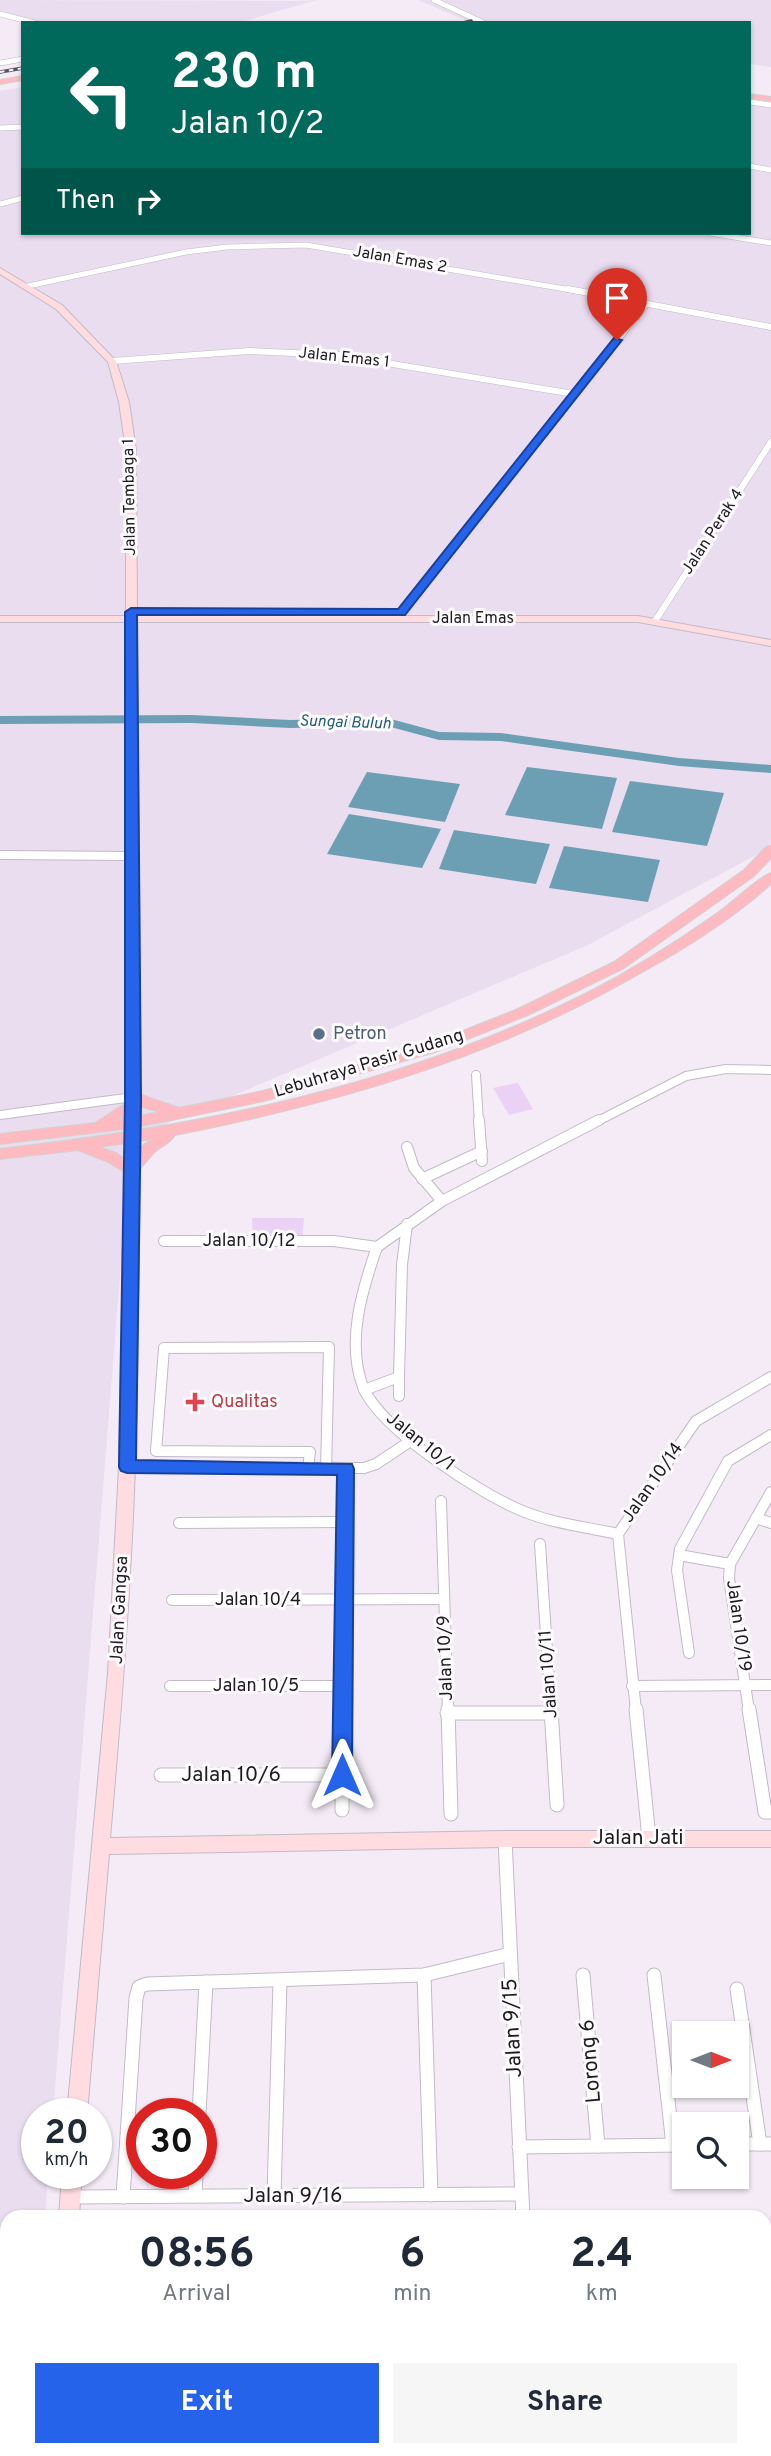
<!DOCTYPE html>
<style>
body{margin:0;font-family:Overpass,sans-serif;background:#f6f6f7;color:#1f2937;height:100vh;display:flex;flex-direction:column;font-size:26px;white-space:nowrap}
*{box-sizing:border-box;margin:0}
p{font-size:23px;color:#747a83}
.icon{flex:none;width:38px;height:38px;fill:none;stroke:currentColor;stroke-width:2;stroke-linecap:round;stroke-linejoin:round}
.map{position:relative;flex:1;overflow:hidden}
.side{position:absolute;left:0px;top:2210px;width:772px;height:247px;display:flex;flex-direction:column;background:#fff;border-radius:21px 21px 0 0;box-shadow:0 2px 5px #0004}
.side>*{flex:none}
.top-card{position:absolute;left:21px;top:21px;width:730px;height:214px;border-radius:0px;box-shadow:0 2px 5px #0004;background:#00695c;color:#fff;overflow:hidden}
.needle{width:46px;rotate:90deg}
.fabs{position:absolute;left:672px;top:2021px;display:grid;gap:14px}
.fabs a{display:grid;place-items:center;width:77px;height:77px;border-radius:0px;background:#fff;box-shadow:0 2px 5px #0004;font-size:35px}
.speed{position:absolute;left:21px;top:2098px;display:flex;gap:14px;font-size:35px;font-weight:700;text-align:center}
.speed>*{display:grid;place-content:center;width:91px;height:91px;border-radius:50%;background:#fff;box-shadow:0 2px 5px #0004;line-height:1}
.speed small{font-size:18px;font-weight:400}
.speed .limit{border:10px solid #d22;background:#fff;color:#111}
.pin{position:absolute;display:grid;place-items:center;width:60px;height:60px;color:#fff;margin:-72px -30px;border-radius:50% 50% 50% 0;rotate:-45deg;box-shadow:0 0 7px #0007}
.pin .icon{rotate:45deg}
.me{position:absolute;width:77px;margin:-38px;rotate:0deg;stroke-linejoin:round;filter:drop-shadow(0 0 5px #0008)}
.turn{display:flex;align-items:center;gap:24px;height:147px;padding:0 35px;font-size:32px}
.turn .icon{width:91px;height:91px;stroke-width:2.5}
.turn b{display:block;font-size:49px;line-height:60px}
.then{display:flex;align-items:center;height:66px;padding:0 35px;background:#0003;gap:14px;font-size:26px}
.eta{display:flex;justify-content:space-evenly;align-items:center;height:119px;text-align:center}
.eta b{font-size:42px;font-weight:700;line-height:49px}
.action{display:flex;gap:14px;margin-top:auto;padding:14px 35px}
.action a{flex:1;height:80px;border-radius:0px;background:#2563eb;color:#fff;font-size:28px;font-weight:700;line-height:80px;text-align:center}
.action a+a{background:#f6f6f7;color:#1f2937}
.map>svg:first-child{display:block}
</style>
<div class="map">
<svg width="771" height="2456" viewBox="0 0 771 2456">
<rect width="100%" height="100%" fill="#f4ebf7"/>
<g fill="#ebddf0">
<polygon points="0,0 299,1 316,0 238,23 46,23 0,12"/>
<polygon points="418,0 771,0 771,67 749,64 749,23 471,23"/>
<polygon points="23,87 23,233 749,233 749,101 771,104 771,847 588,945 131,1139 53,2114 37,2114 37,2174 48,2174 45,2217 7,2217 7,2450 26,2450 25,2456 0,2456 0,91"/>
<polygon points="495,2209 504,2217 153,2217"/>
<polygon points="74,2450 521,2450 521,2456 73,2456"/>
</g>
<g fill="#ebd1f5">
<polygon points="518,1083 533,1109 509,1115 493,1088"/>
<polygon points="252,1218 304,1218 302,1241 253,1240"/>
<rect x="89" y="2450" width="73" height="6"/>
<rect x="178" y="2450" width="257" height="6"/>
</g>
<g fill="#6d9fb4">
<polygon points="527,767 617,778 602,829 505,815"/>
<polygon points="367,772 460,784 445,822 348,807"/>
<polygon points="630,781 724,793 707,846 612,832"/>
<polygon points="349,814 441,829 422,868 327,854"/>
<polygon points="454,830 550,844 536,884 439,869"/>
<polygon points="564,846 660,860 648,902 549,888"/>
</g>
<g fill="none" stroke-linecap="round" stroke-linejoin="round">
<polygon fill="#6d9fb4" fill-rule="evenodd" points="192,715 290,720 387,718 439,732 501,733 679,758 771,765 771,773 679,766 501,741 439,740 387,726 290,728 192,723 0,724 0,716"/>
<g stroke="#c2bac6" stroke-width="6">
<g id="street-far4">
<polyline points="434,0 484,23"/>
<polyline points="0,14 35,23"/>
<polyline points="0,63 23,59"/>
<polyline points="749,102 771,105"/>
<polyline points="0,128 23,127"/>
<polyline points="749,166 771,170"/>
<polyline points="0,204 23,198"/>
<polyline points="710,233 771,243"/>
<polyline points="28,286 186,252 227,247 306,245 577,291"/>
</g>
</g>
<g stroke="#c2bac6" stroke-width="7">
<g id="street-far3">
<polyline points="568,289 771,327"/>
<polyline points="112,361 249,351 338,355 574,394"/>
<polyline points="401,612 646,304"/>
<polyline points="655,621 771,442"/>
</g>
</g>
<g stroke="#c2bac6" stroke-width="10">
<g id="street-far2">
<polyline points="0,855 131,856"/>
<polyline points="476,1075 479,1122"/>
<polyline points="0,1115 133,1097"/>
<polyline points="596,1122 686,1076 726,1069 771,1070"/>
</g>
</g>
<g stroke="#c2bac6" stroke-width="12">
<g id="street-far1">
<polyline points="479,1120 482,1161"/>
<polyline points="407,1147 414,1168 442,1201"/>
<polyline points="422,1179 482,1151"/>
<polyline points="164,1241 334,1241 377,1247 442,1201 599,1120"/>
<path d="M377 1247C362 1290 346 1342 363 1387 380 1429 483 1496 525 1512 555 1524 587 1527 618 1534"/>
<polyline points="399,1377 399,1396"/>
<polyline points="364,1390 399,1377 402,1265 407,1224"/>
<polyline points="127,1467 364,1468 376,1464 412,1440"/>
<polyline points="308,1469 310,1452 156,1451 164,1348 329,1347 326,1469"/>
<polyline points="441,1501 448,1711"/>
<polyline points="756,1518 771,1523"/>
<polyline points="179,1523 345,1522"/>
<polyline points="540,1544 551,1711"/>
<polyline points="679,1555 730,1564"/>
<polyline points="172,1600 444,1599"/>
<polyline points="689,1653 677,1570 680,1549 728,1461 771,1435"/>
<polyline points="170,1686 343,1686"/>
<polyline points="632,1686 771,1685"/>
<polyline points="343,1711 346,1469"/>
<polyline points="636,1711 618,1534 696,1421 771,1377"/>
<polyline points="749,1711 729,1578 730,1564 771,1492"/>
</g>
</g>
<g stroke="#c2bac6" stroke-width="15">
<g id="street">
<polyline points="448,1709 451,1814"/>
<polyline points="551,1709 557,1805"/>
<polyline points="636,1709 649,1838"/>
<polyline points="749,1709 765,1812 771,1812"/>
<polyline points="447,1713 551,1713"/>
<polyline points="161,1775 342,1775"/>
<polyline points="342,1810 343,1709"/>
<polyline points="505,1839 523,2217"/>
<polyline points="424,1975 431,2195"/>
<polyline points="583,1975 598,2146"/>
<polyline points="654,1975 673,2145"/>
<polyline points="737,1989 760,2144"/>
<polyline points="199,2114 206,1982"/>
<polyline points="737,2144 771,2144"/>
<polyline points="519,2147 684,2145"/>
<polyline points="195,2196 196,2174"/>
<polyline points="274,2196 280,1981"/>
<polyline points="71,2197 521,2194"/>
<polyline points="123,2197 136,1998 139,1987 147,1984 424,1975 510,1954"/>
<polyline points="454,2450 455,2456"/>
<polyline points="534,2450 534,2456"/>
<polyline points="626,2450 626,2456"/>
</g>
</g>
<g stroke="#c2bac6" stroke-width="2">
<g id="secondary">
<path d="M0 268 62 305 116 361 129 402 136 450 137 616H638L771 640V646L638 622H137C138 903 143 1185 135 1466 131 1590 121 1714 110 1838L505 1831H771V1847H505L109 1854 87 2114H67L108 1673 119 1467 126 1101V622H0V616H126V450L119 402 108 362 56 309 0 274Z"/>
<polygon points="62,2174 82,2174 79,2217 59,2217"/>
<rect x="38" y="2450" width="22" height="6"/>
</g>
</g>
<g stroke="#d2d2d2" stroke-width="2">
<g id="primary">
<polygon points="23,76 23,80 0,84 0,80"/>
<polygon points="749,94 771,97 771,101 749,98"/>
<path d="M771 846V858L754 876 624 968 528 1015 435 1052 264 1101 132 1128 0 1144V1134L95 1123 129 1101 126 1097 133 1092 179 1108 263 1091 425 1046 518 1009 614 962 744 870 766 847ZM139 1106 160 1112 118 1120 137 1108Z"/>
<path d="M771 873V884C733 918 689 946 644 971 496 1057 342 1102 175 1135 171 1142 164 1145 157 1150 147 1158 142 1171 130 1175L106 1161 78 1150 0 1159V1149C203 1126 401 1086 585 994 630 971 675 943 716 914 730 905 758 877 771 873ZM153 1139 144 1144 129 1162 116 1153 99 1147Z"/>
</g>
</g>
<use href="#street-far4" stroke="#fff" stroke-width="5"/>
<use href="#street-far3" stroke="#fff" stroke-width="6"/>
<use href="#street-far2" stroke="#fff" stroke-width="8"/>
<use href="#street-far1" stroke="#fff" stroke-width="10"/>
<use href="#street" stroke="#fff" stroke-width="13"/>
<use href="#secondary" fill="#fedce0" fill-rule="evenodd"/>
<use href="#primary" fill="#fdbac0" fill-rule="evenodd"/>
<g stroke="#59555b" stroke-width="3.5">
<g id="rail">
<polyline points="463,23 471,21"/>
<polyline points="0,72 23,68"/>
</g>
</g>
<use href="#rail" stroke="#fdfbfe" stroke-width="2" stroke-dasharray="4.5" stroke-linecap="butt"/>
</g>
<polygon fill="#2563eb" stroke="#184099" stroke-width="2" points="614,338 622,340 405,615 137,615 141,1101 136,1460 352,1464 354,1469 352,1775 349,1781 342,1783 335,1781 332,1775 337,1475 127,1473 121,1471 119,1467 125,1101 125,612 131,608 398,609"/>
<circle fill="#5c6f8a" stroke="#fdfbfe" stroke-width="2.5" cx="319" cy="1034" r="7"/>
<path fill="#e0444e" stroke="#fdfbfe" stroke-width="2.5" d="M191.5 1391.5h7v7h7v7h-7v7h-7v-7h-7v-7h7z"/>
<g text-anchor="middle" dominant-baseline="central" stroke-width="6" stroke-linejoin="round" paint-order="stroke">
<g font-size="16" fill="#1f1c20" stroke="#fdfbfe">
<text transform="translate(400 260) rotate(10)">Jalan Emas 2</text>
<text transform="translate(344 358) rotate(6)">Jalan Emas 1</text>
<text transform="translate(130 497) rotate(-91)">Jalan Tembaga 1</text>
<text transform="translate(713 532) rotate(-57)">Jalan Perak 4</text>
<text x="473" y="619">Jalan Emas</text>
</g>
<g font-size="16" font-style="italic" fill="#205e76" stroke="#fdfbfe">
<text transform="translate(345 723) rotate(2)">Sungai Buluh</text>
</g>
<g font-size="18" fill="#4e5e75" stroke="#fdfbfe" text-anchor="start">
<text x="333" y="1034">Petron</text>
</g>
<g font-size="18" fill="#1f1c20" stroke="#fdfbfe">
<text transform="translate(369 1064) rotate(-17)">Lebuhraya Pasir Gudang</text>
<text x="249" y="1241">Jalan 10/12</text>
<text transform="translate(420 1442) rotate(39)">Jalan 10/1</text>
<text transform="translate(653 1483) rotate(-55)">Jalan 10/14</text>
<text x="258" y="1600">Jalan 10/4</text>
<text transform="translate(120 1610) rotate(-87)">Jalan Gangsa</text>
<text transform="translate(738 1626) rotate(82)">Jalan 10/19</text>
<text transform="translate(446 1658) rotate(-92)">Jalan 10/9</text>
<text transform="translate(549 1674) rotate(-94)">Jalan 10/11</text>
<text x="256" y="1686">Jalan 10/5</text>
</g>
<g font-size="18" fill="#be3a42" stroke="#fdfbfe" text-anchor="start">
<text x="211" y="1402">Qualitas</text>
</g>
<g font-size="21" fill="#1f1c20" stroke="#fdfbfe">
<text x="231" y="1775">Jalan 10/6</text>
<text x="638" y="1838">Jalan Jati</text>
<text transform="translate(513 2028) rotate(-93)">Jalan 9/15</text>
<text transform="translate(591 2061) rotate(-95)">Lorong 6</text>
<text x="293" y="2196">Jalan 9/16</text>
</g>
</g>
</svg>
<div class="fabs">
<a><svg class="needle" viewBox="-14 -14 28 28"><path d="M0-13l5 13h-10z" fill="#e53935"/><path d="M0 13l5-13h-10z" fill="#747a83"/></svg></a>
<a><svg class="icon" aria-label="search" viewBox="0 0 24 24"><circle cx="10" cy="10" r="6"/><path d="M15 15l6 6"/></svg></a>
</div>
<div class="speed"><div>20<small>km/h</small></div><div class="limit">30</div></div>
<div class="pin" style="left:617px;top:340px;background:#d93025"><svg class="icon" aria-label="arrive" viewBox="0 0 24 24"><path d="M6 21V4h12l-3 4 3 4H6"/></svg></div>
<svg class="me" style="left:342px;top:1775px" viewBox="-20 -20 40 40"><path d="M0-17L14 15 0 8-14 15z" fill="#2563eb" stroke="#fff" stroke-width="4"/></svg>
<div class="top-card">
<div class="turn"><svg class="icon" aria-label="left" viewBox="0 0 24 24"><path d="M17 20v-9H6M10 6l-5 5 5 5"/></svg><div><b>230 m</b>Jalan 10/2</div></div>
<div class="then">Then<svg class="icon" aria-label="right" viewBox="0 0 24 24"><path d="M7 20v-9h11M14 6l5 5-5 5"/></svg></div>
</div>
<section class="side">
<div class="eta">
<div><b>08:56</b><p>Arrival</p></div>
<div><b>6</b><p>min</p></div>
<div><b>2.4</b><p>km</p></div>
</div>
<div class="action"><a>Exit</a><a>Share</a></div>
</section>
</div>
